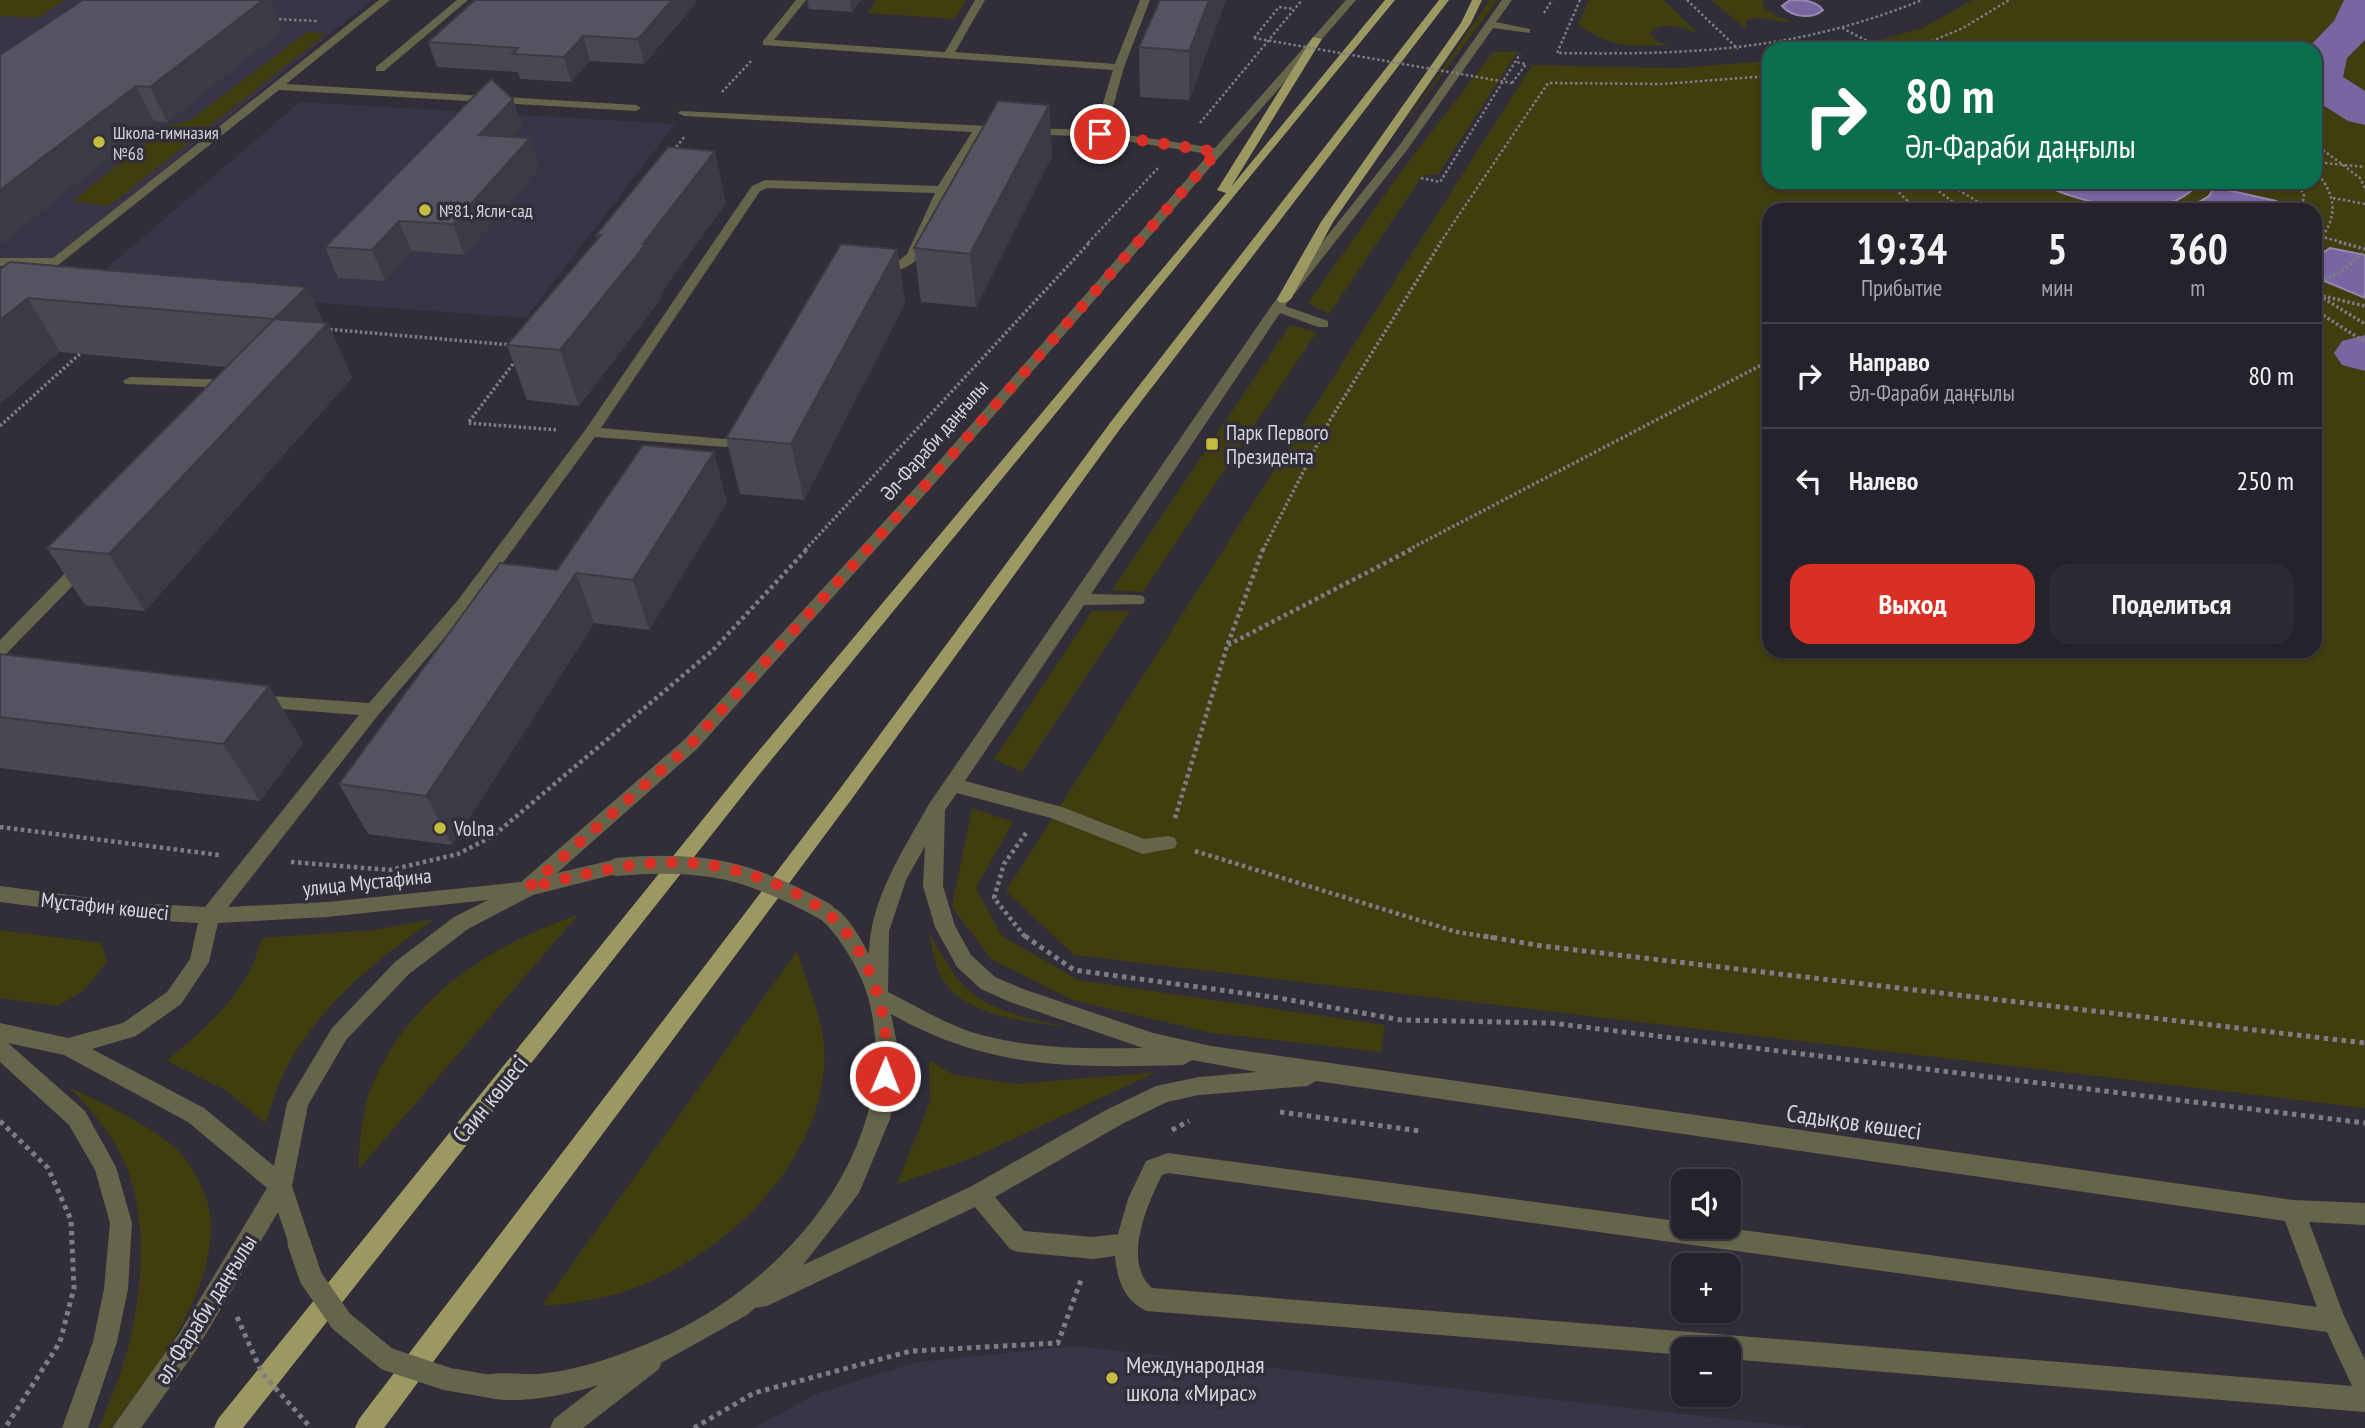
<!DOCTYPE html>
<html lang="ru">
<meta charset="utf-8">
<style>
body{margin:0;font-family:"PT Sans Narrow",sans-serif;background:#2d2a34;color:#f1f3f6;height:100vh;display:flex;flex-direction:column;font-size:26px;white-space:nowrap}
*{box-sizing:border-box;margin:0}
p{font-size:23px;color:#a3a4a9}
.icon{flex:none;width:38px;height:38px;fill:none;stroke:currentColor;stroke-width:2;stroke-linecap:round;stroke-linejoin:round}
.map{position:relative;flex:1;overflow:hidden}
.sheet{position:absolute;left:1762px;top:203px;width:560px;height:455px;display:flex;flex-direction:column;background:#25222c;border-radius:21px;box-shadow:0 2px 5px #0004,0 0 0 2px #423f48}
.sheet>*{flex:none}
.hud{position:absolute;left:1762px;top:42px;width:560px;height:147px;border-radius:21px;box-shadow:0 2px 5px #0004,0 0 0 2px #423f48;background:#0b6e4f;color:#fff;overflow:hidden}
.tools{position:absolute;left:1671px;top:1169px;display:grid;gap:14px}
.tools a{display:grid;place-items:center;width:70px;height:70px;border-radius:14px;background:#25222c;box-shadow:0 2px 5px #0004,0 0 0 2px #423f48;font-size:35px}
.pin{position:absolute;display:grid;place-items:center;width:60px;height:60px;color:#fff;margin:-30px;border:4px solid #fff;border-radius:50%;box-shadow:0 2px 7px #0007}
.me{position:absolute;width:77px;margin:-38px;rotate:1deg;stroke-linejoin:round;filter:drop-shadow(0 0 5px #0008)}
.turn{display:flex;align-items:center;gap:24px;height:147px;padding:0 28px;font-size:32px}
.turn .icon{width:91px;height:91px;stroke-width:2.5}
.turn b{display:block;font-size:49px;line-height:60px}
.eta{display:flex;justify-content:space-evenly;align-items:center;height:119px;text-align:center}
.eta b{font-size:42px;font-weight:800;line-height:49px}
.primary-button{display:flex;gap:14px;margin-top:auto;padding:14px 28px}
.primary-button a{flex:1;height:80px;border-radius:21px;background:#d93025;color:#fff;font-size:28px;font-weight:800;line-height:80px;text-align:center}
.primary-button a+a{background:#2d2a34;color:#f1f3f6}
ul{padding:0;list-style:none}
li{display:flex;align-items:center;gap:21px;height:105px;padding:0 28px;border-top:2px solid #423f48}
li div{flex:1}
li b{display:block;font-size:26px}
li em{font-style:normal}
.map>svg:first-child{display:block}
</style>
<div class="map">
<svg width="2365" height="1428" viewBox="0 0 2365 1428">
<rect width="100%" height="100%" fill="#312e3a"/>
<g fill="#393446">
<polygon points="0,0 372,0 50,262 0,293"/>
<polygon points="300,102 675,124 526,318 86,286"/>
<polygon points="1075,1346 1808,1428 753,1428 819,1393 917,1362"/>
</g>
<g fill="#403d0f" fill-rule="evenodd">
<polygon points="0,0 65,0 38,18 0,16"/>
<polygon points="876,0 966,0 955,19 867,13"/>
<polygon points="1489,0 1497,0 1399,133 1487,4"/>
<path d="M1589 0H1664L1698 33C1683 29 1664 19 1650 33L1658 42 1669 45C1625 46 1616 49 1578 25Z"/>
<path d="M1711 0H1763L1764 8 1778 17 1793 21C1777 25 1763 12 1746 21V29Z"/>
<path d="M1973 0H2365V1108L1074 955 1006 891 1532 65 1676 68 1769 61V182H2315V49H1848L1922 28ZM1769 210H2315V651H1769Z"/>
<polygon points="307,32 326,34 109,206 73,201 165,126 189,121"/>
<polygon points="1518,51 1438,175 1427,175 1421,178 1329,314 1308,303 1403,169 1493,52"/>
<polygon points="1290,325 1317,332 1143,592 1112,590"/>
<polygon points="1092,611 1130,611 1022,772 994,759"/>
<polygon points="972,808 1013,822 976,888 1002,936 1078,980 1385,1025 1381,1052 1211,1033 1072,1000 991,959 952,907"/>
<path d="M578 915 358 1170C360 1142 361 1113 372 1086 408 998 491 944 578 915Z"/>
<path d="M435 919C376 959 313 1011 282 1077 275 1092 271 1108 265 1123L227 1091 167 1061C210 1023 246 996 262 938L373 930Z"/>
<polygon points="0,930 101,943 107,962 84,990 58,1006 0,998"/>
<path d="M928 932C939 948 948 968 961 983 989 1013 1034 1019 1072 1028 1031 1022 959 1017 940 974 934 962 932 945 928 932Z"/>
<path d="M797 951C809 990 828 1028 824 1069 815 1167 731 1247 645 1284 612 1298 577 1303 542 1306Z"/>
<polygon points="929,1060 952,1074 1017,1084 1156,1072 975,1157 897,1184 930,1102"/>
<path d="M69 1087C97 1100 165 1132 183 1156 198 1175 213 1205 211 1230 208 1304 153 1371 111 1428H99C109 1402 121 1375 128 1348 143 1290 149 1213 123 1159 110 1131 90 1108 69 1087Z"/>
</g>
<g fill="#7766a0" stroke="#9487b2" stroke-width="2">
<path d="M1790 0C1802 0 1816 0 1823 10 1812 20 1792 17 1782 6Z"/>
<path d="M2038 182H2195L2194 188C2159 224 2078 203 2038 182Z"/>
<polygon points="2214,187 2276,201 2272,210 2185,210 2209,196"/>
<polygon points="2330,248 2365,255 2365,298 2315,277 2315,258"/>
</g>
<g fill="none" stroke-linecap="round" stroke-linejoin="round">
<g fill="#7766a0" fill-rule="evenodd">
<polygon points="2344,0 2365,0 2365,40 2347,58 2343,77 2365,91 2365,125 2348,121 2315,100 2315,49 2307,49 2334,21"/>
<polygon points="2365,335 2365,371 2342,365 2334,353 2342,341"/>
</g>
<g stroke="#7f7c86" stroke-width="2.5" stroke-dasharray="2.5 2.5" stroke-linecap="butt">
<path d="M1580 0 1557 53C1690 55 1797 51 1922 0"/>
<polyline points="1687,0 1738,49"/>
<polyline points="1544,13 1552,0"/>
<polyline points="274,19 318,21"/>
<polyline points="1842,28 1883,49"/>
<polyline points="1254,38 1279,7 1294,9"/>
<polyline points="1913,49 1963,28 2009,0"/>
<polyline points="1512,83 1526,64 1516,62"/>
<polyline points="722,92 752,60"/>
<polyline points="1200,123 1302,0"/>
<polyline points="2315,144 2360,178 2365,188"/>
<polyline points="673,151 685,136"/>
<polyline points="2315,162 2365,167"/>
<path d="M2315 171C2337 195 2339 218 2317 243"/>
<polyline points="1421,178 1440,182 1520,54"/>
<polyline points="1888,182 1917,210"/>
<polyline points="1927,182 1963,210"/>
<polyline points="1952,182 1957,189 1991,210"/>
<polyline points="2295,182 2304,194 2302,210"/>
<polyline points="2333,198 2365,204"/>
<polyline points="2315,235 2345,243"/>
<polyline points="1088,243 1158,168"/>
<polyline points="1440,243 1548,83 1662,84 1769,76"/>
</g>
<g stroke="#7f7c86" stroke-width="3.5" stroke-dasharray="2.5 2.5" stroke-linecap="butt">
<polyline points="2339,242 2365,249"/>
<polyline points="2315,246 2319,242"/>
<polyline points="2315,284 2342,271 2365,252"/>
<polyline points="2315,293 2365,324"/>
<polyline points="2323,296 2365,306"/>
<polyline points="2315,310 2365,342"/>
<polyline points="325,329 512,345"/>
<polyline points="516,360 468,423 558,430"/>
<polyline points="0,426 83,351"/>
<polyline points="805,550 1090,242"/>
<polyline points="1263,550 1330,420 1441,242"/>
<polyline points="1408,550 1769,361"/>
</g>
<g stroke="#7f7c86" stroke-width="4.5" stroke-dasharray="3.5 3.5" stroke-linecap="butt">
<polyline points="1228,645 1412,549"/>
<polyline points="1175,818 1227,646 1263,549"/>
<polyline points="0,827 219,855"/>
<polyline points="1026,833 1004,864 994,898 1026,938"/>
<polyline points="1195,851 1457,932 1495,938"/>
<polyline points="291,862 390,870 458,854 493,836 713,650 807,549"/>
</g>
<g stroke="#7f7c86" stroke-width="5" stroke-dasharray="4.5 4.5" stroke-linecap="butt">
<polyline points="1025,936 1074,970 1279,998 1401,1020 1551,1023 2365,1123"/>
<polyline points="1484,936 1542,946 2365,1043"/>
<polyline points="1280,1112 1420,1131"/>
<polyline points="0,1121 48,1168 71,1220 74,1288 60,1342 5,1428"/>
<polyline points="1172,1130 1189,1121"/>
<polyline points="694,1428 754,1393 911,1351 1058,1343 1081,1280"/>
</g>
<g fill="#66654b" fill-rule="evenodd">
<polygon points="379,0 390,0 286,84 636,105 641,108 636,111 279,90 0,311 0,301 44,266 0,266 0,258 53,258"/>
<polygon points="457,0 468,0 384,71 376,71 376,67"/>
<path d="M796 0H806L774 40 945 52 975 0H985L955 52 1115 64 1140 0H1150L1124 67 1106 132 1215 148 1346 0H1356L935 483 697 749 557 873 617 859 624 862 627 867 624 872 533 895 468 929 409 974 346 1040 308 1105 292 1186 311 1243 307 1251 299 1254 291 1251 278 1212 197 1349 141 1428H112L180 1332 267 1188 188 1122 64 1055 8 1043 85 1111 116 1167 132 1223 128 1289 117 1342 88 1428H62L93 1342 104 1289 110 1223 95 1170 69 1125 0 1062V1023L68 1038 123 1023 167 992 190 959 198 923 131 919 0 902V886L131 903 205 907 359 715 257 707 251 705 248 701 251 697 257 695 369 703 458 600 586 429 752 186 765 180 938 186 972 132 684 116 678 113 680 111 988 126 994 129 983 132C971 152 956 172 946 194 937 214 930 241 917 259 908 269 884 278 873 269L897 262 907 254 935 193 767 188 760 191 601 428 724 439 738 422H748L750 425 737 444 725 447 595 437 470 608 379 714 228 907 327 902 521 882 685 739 925 477 1209 154 1100 137 1026 134 1020 131 1026 128 1095 130 1113 70 763 45V41ZM488 900 454 917 395 962 332 1028 287 1103 274 1166 204 1108 92 1049 136 1036 181 1004 209 962 218 923 327 917Z"/>
<path d="M1502 0H1512L1496 22 1530 29V33L1493 28 1407 150 1285 306 1328 321V327H1318L1280 313 1091 594 1137 595 1143 596 1145 600 1143 604 1084 605 965 781 1062 807 1144 839 1168 836 1175 838 1177 843 1175 848 1143 854 1051 818 957 793 945 810 943 886 955 926 971 955 995 977 1023 989 1153 1033 1211 1046 2293 1200 2365 1203V1225L2309 1222 2344 1316 2365 1360V1412L1729 1359V1349H1684V1355L1147 1311C1124 1301 1117 1279 1115 1256L1093 1259 1018 1252 1010 1249 975 1207 767 1306 755 1308 747 1315 661 1363 659 1369 583 1428H550L554 1419 598 1385C568 1395 509 1407 479 1395L476 1386 479 1377C497 1370 518 1375 537 1374 576 1371 619 1356 654 1341 783 1287 908 1145 868 997 862 975 847 950 833 932 828 925 820 920 816 912L819 906C841 899 860 938 869 954 870 899 903 851 929 804L1272 305 1399 146ZM925 846 923 886 935 927 957 967 981 989 1010 1002 1143 1048C1086 1049 1027 1049 971 1032 942 1022 916 1006 888 992L889 931 906 880ZM891 1014C990 1070 1073 1068 1183 1065L1192 1060 1257 1072 1199 1077 1156 1086 1106 1110 970 1187 803 1265 859 1193 890 1119 899 1054ZM1316 1081 2285 1221 2317 1307 1720 1227H1684V1222L1168 1153 1146 1161 1128 1199 1118 1234 1093 1237 1024 1231 995 1197 1122 1124 1167 1102 1199 1095 1307 1086ZM1168 1173 2327 1332 2352 1386 1152 1288C1122 1262 1147 1205 1162 1175Z"/>
<polygon points="130,377 235,380 242,384 235,388 125,384 123,381"/>
<polygon points="83,560 89,561 91,565 89,569 6,654 0,656 0,640 77,561"/>
</g>
<g fill="#9b9961" fill-rule="evenodd">
<polygon points="1385,0 1395,0 758,776 243,1428 214,1428 218,1419 746,766 1226,193 1217,190 1313,37 1322,39 1231,187"/>
<polygon points="1439,0 1449,0 1120,429 851,800 384,1428 355,1428 359,1419 839,790 1110,423"/>
<polygon points="1472,0 1482,0 1471,23 1333,222 1291,299 1284,303 1279,302 1277,299 1321,222 1461,23"/>
</g>
<polyline stroke="#7f7c86" stroke-width="2.5" stroke-dasharray="2.5 2.5" stroke-linecap="butt" points="1254,38 1512,83"/>
<polyline stroke="#7f7c86" stroke-width="5" stroke-dasharray="4.5 4.5" stroke-linecap="butt" points="237,1317 262,1373 311,1428"/>
<path stroke="#66654b" stroke-width="18" d="M617 867C704 859 750 870 826 912"/>
<polyline stroke="#66654b" stroke-width="23" points="299,1243 311,1278 341,1321 387,1359 447,1379 488,1386"/>
</g>
<g fill="#4a4753">
<polygon points="83,0 270,0 282,30 167,122 154,121 0,244 0,55"/>
<polygon points="807,0 861,0 852,12 809,9"/>
<polygon points="1160,0 1226,0 1189,100 1140,97 1139,47"/>
<polygon points="697,2 644,64 590,61 571,82 520,79 518,72 437,67 428,42"/>
<polygon points="513,99 522,127 513,137 539,168 464,255 411,251 385,281 338,278 325,247"/>
<polygon points="1049,105 1052,156 976,307 921,302 914,248"/>
<polygon points="726,203 660,294 661,298 579,406 527,400 507,345 598,239 596,235"/>
<polygon points="897,249 905,303 804,500 740,494 726,438"/>
<polygon points="0,269 307,287 323,323 328,323 352,378 145,611 85,605 47,548 226,367 60,352"/>
<polygon points="727,502 649,630 594,623 452,845 368,834 339,784 557,570"/>
<polygon points="0,654 269,686 303,743 260,801 0,768"/>
</g>
<g fill="#3c3a43">
<polygon points="263,0 270,0 282,30 167,122 150,87"/>
<polygon points="672,0 696,0 697,2 644,64 638,39"/>
<polygon points="850,0 861,0 852,12"/>
<polygon points="1209,0 1226,0 1189,100 1189,51"/>
<polygon points="583,36 590,61 571,82 564,57"/>
<polygon points="136,86 154,121 0,244 0,190"/>
<polygon points="513,99 522,127 489,164 479,135"/>
<polygon points="1049,105 1052,156 976,307 970,254"/>
<polygon points="530,138 539,168 464,255 453,224"/>
<polygon points="715,151 726,203 660,294 661,298 579,406 560,350"/>
<polygon points="399,221 411,251 385,281 372,250"/>
<polygon points="897,249 905,303 804,500 791,444"/>
<polygon points="307,287 324,327 328,323 352,378 145,611 109,554 274,319"/>
<polygon points="28,298 60,352 0,404 0,320"/>
<polygon points="714,452 727,502 649,630 633,580"/>
<polygon points="576,573 594,623 452,845 426,796"/>
<polygon points="269,686 303,743 260,801 223,744"/>
</g>
<g fill="#565360" stroke="#3c3a43" stroke-width="2">
<polygon points="83,0 263,0 150,87 136,86 0,190 0,55"/>
<polygon points="475,0 672,0 638,39 583,36 564,57 512,54 518,48 428,42"/>
<polygon points="1160,0 1209,0 1189,51 1139,47"/>
<polygon points="491,79 513,99 479,135 530,138 453,224 399,221 372,250 325,247"/>
<polygon points="998,101 1049,105 970,254 914,248"/>
<polygon points="668,147 715,151 643,244 646,244 560,350 507,345 601,235 596,235"/>
<polygon points="841,244 897,249 791,444 726,438"/>
<polygon points="10,262 307,287 274,319 28,298 0,320 0,269"/>
<polygon points="274,319 328,323 109,554 47,548"/>
<polygon points="643,445 714,452 633,580 576,573 426,796 339,784 500,563 557,570"/>
<polygon points="0,654 269,686 223,744 0,717"/>
</g>
<g fill="none" stroke-linecap="round" stroke-linejoin="round">
<path stroke="#d93025" stroke-width="12" stroke-dasharray="0 21.6" d="M885 1076C892 1025 874 960 837 922 806 890 735 865 691 863 635 859 582 875 528 888L691 744 930 480 1217 152 1100 134"/>
</g>
<g fill="#c4bd3e" stroke="#312e3a" stroke-width="2.5">
<circle cx="99" cy="142" r="7"/>
<circle cx="425" cy="210" r="7"/>
<rect x="1205" y="437" width="14" height="14" rx="3.5"/>
<circle cx="440" cy="828" r="7"/>
<circle cx="1112" cy="1378" r="7"/>
</g>
<g text-anchor="middle" dominant-baseline="central" stroke-width="7" stroke-linejoin="round" paint-order="stroke">
<g font-size="18" fill="#d6d4dc" stroke="#312e3a" text-anchor="start">
<text x="113" y="132">Школа-гимназия<tspan x="113" dy="21">№68</tspan></text>
<text x="439" y="210">№81, Ясли-сад</text>
</g>
<g font-size="21" fill="#d6d4dc" stroke="#312e3a" text-anchor="start">
<text x="1226" y="432">Парк Первого<tspan x="1226" dy="24">Президента</tspan></text>
<text x="454" y="828">Volna</text>
</g>
<g font-size="21" fill="#d6d4dc" stroke="#312e3a">
<text transform="translate(934 440) rotate(-49)">Әл-Фараби даңғылы</text>
<text transform="translate(367 882) rotate(-6)">улица Мустафина</text>
<text transform="translate(105 906) rotate(6)">Мұcтафин көшесі</text>
</g>
<g font-size="24" fill="#d6d4dc" stroke="#312e3a">
<text transform="translate(490 1099) rotate(-51)">Саин көшесі</text>
<text transform="translate(1854 1122) rotate(8)">Садықов көшесі</text>
<text transform="translate(205 1309) rotate(-58)">әл-Фараби даңғылы</text>
</g>
<g font-size="24" fill="#d6d4dc" stroke="#312e3a" text-anchor="start">
<text x="1126" y="1364">Международная<tspan x="1126" dy="28">школа «Мирас»</tspan></text>
</g>
</g>
</svg>
<div class="tools">
<a><svg class="icon" aria-label="sound" viewBox="0 0 24 24"><path d="M4 9h4l5-4v14l-5-4H4zM17 9q2 3 0 6"/></svg></a>
<a>+</a>
<a>−</a>
</div>
<div class="pin" style="left:1100px;top:134px;background:#d93025"><svg class="icon" aria-label="arrive" viewBox="0 0 24 24"><path d="M6 21V4h12l-3 4 3 4H6"/></svg></div>
<svg class="me" style="left:885px;top:1076px" viewBox="-20 -20 40 40"><circle r="17" fill="#d93025" stroke="#fff" stroke-width="3"/><path d="M0-11L8 9 0 5-8 9z" fill="#fff"/></svg>
<div class="hud">
<div class="turn"><svg class="icon" aria-label="right" viewBox="0 0 24 24"><path d="M7 20v-9h11M14 6l5 5-5 5"/></svg><div><b>80 m</b>Әл-Фараби даңғылы</div></div>
</div>
<section class="sheet">
<div class="eta">
<div><b>19:34</b><p>Прибытие</p></div>
<div><b>5</b><p>мин</p></div>
<div><b>360</b><p>m</p></div>
</div>
<ul>
<li><svg class="icon" aria-label="right" viewBox="0 0 24 24"><path d="M7 20v-9h11M14 6l5 5-5 5"/></svg><div><b>Направо</b><p>Әл-Фараби даңғылы</p></div><em>80 m</em></li>
<li><svg class="icon" aria-label="left" viewBox="0 0 24 24"><path d="M17 20v-9H6M10 6l-5 5 5 5"/></svg><div><b>Налево</b></div><em>250 m</em></li>
</ul>
<div class="primary-button"><a>Выход</a><a>Поделиться</a></div>
</section>
</div>
